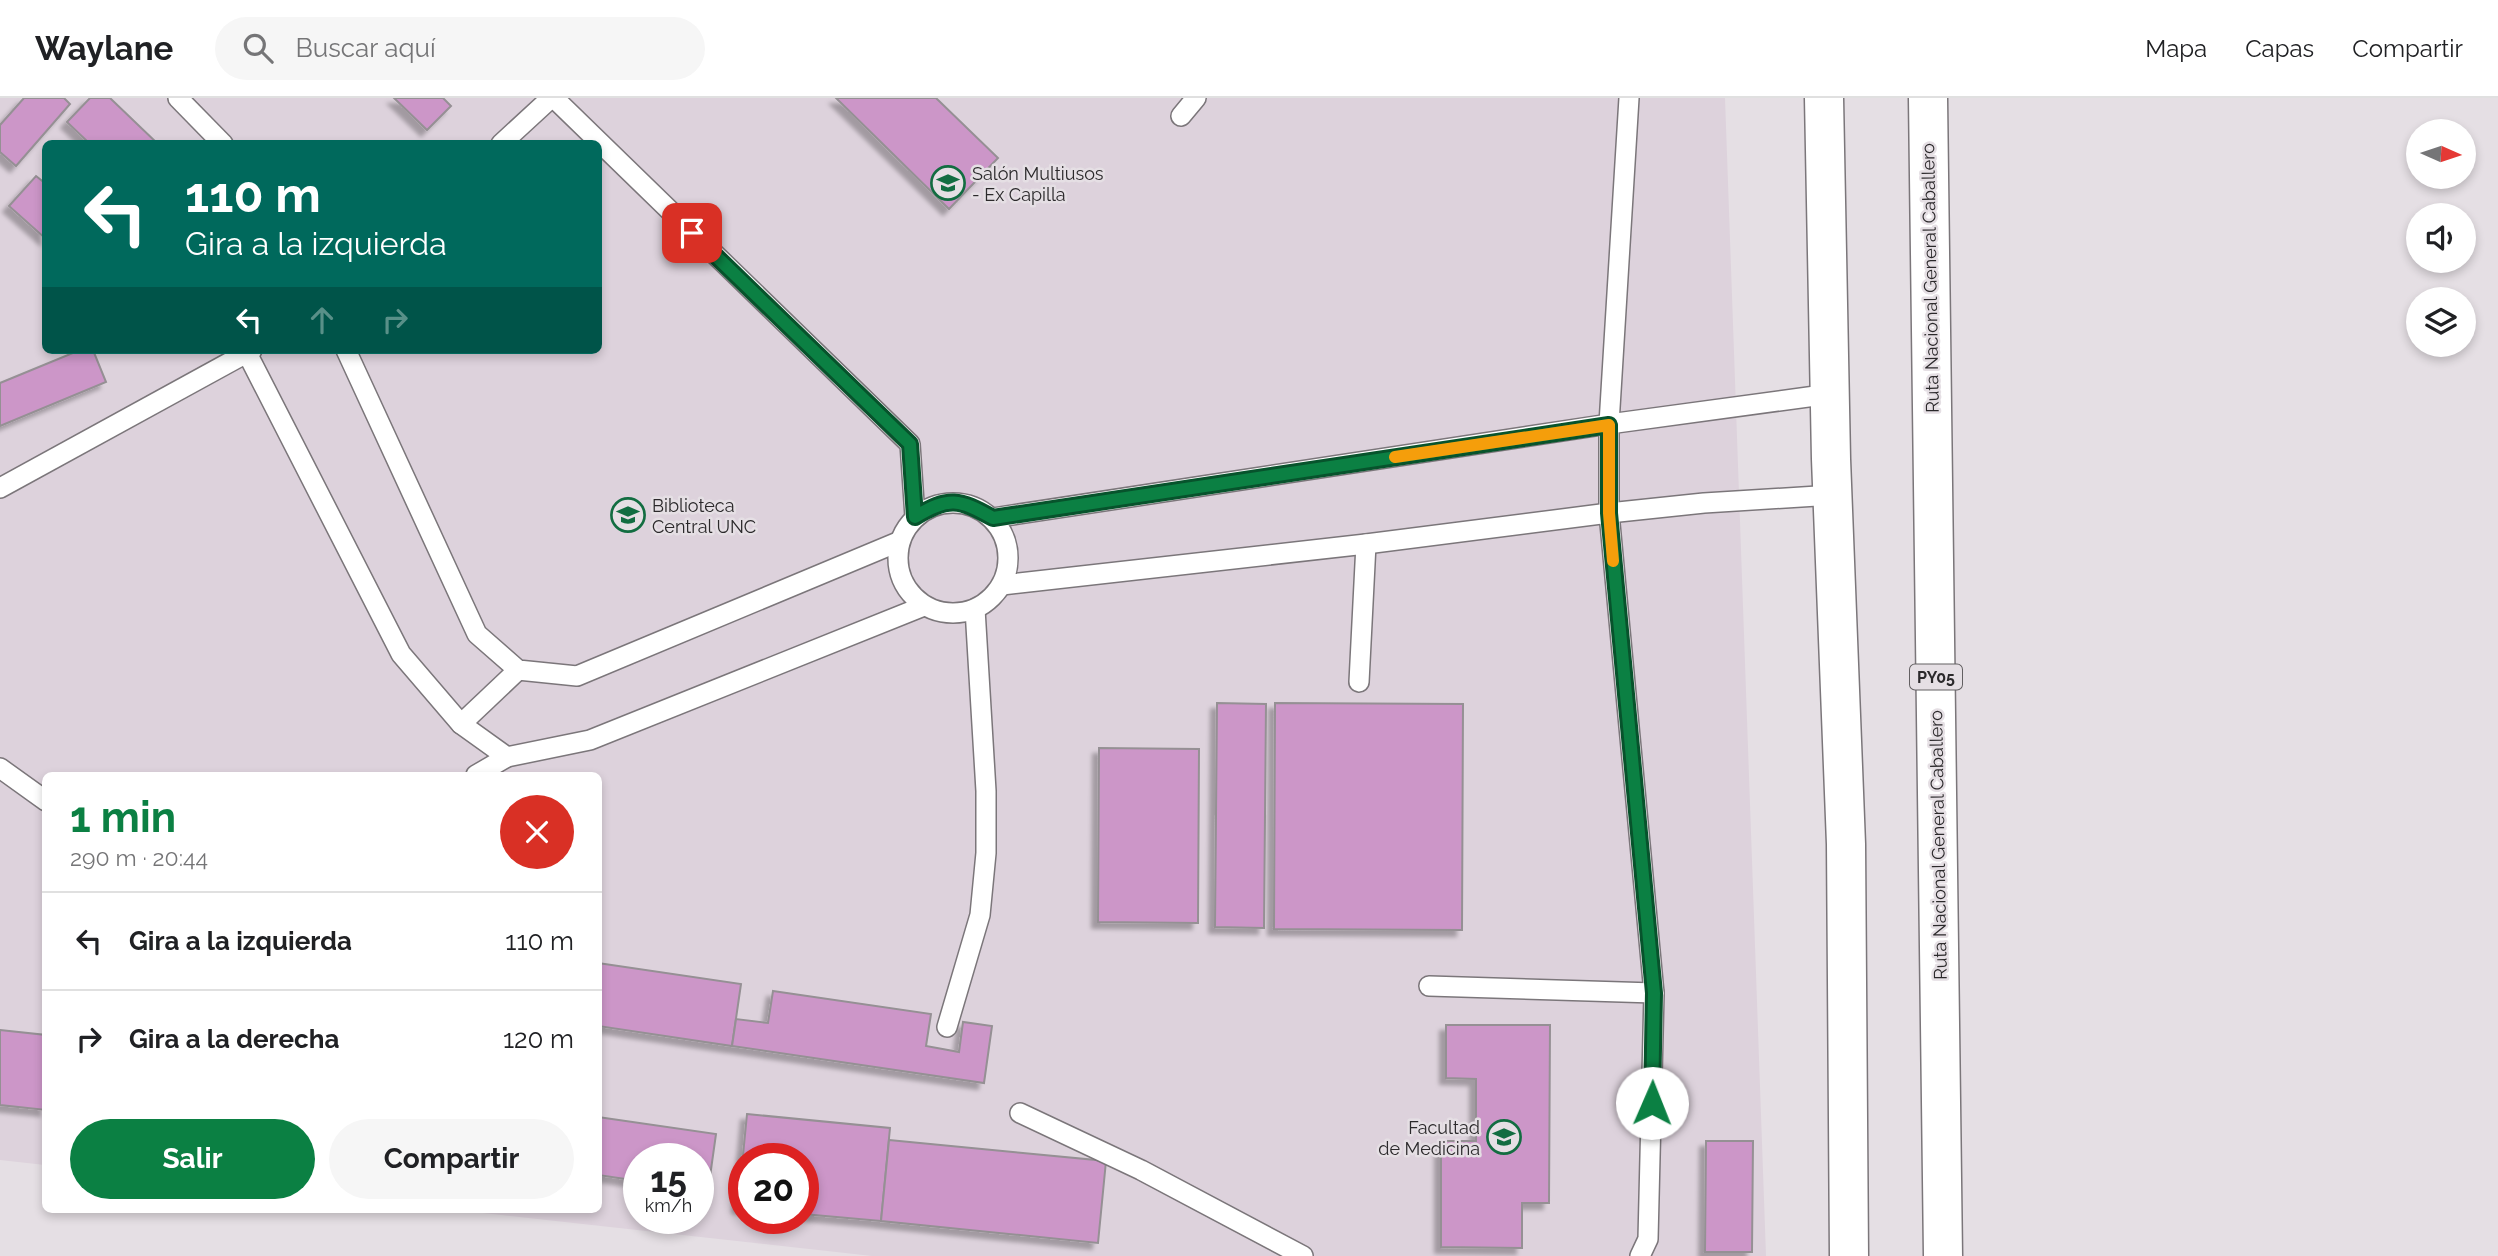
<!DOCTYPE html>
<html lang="es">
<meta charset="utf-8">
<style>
body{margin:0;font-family:Raleway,sans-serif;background:#f6f6f6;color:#202124;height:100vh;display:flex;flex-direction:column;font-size:26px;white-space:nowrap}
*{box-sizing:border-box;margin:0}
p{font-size:23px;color:#757577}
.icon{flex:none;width:38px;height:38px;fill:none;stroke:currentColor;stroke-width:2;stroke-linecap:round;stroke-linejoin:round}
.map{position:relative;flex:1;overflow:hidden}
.sheet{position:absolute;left:42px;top:674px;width:560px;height:441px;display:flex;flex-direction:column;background:#fff;border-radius:10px;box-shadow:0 4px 10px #0003}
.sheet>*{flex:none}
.hud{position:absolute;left:42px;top:42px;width:560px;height:214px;border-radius:10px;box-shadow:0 4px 10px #0003;background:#00695c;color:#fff;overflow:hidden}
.needle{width:46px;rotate:93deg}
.controls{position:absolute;left:2406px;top:21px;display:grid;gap:14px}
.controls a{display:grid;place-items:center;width:70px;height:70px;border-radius:50%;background:#fff;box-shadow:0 4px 10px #0003;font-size:35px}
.speed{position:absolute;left:623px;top:1045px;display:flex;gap:14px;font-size:35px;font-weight:700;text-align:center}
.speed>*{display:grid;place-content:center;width:91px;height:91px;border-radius:50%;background:#fff;box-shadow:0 4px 10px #0003;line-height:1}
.speed small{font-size:18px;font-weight:400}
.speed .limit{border:10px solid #d22;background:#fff;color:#111}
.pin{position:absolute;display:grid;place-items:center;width:60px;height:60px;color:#fff;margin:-30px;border-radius:14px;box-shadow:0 4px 10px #0006}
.me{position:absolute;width:77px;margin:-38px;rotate:1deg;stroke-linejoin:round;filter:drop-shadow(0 0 5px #0008)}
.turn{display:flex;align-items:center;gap:24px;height:147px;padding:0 28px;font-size:32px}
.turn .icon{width:91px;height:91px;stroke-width:2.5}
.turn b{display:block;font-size:49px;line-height:60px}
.lanes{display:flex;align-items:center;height:66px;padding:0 28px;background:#0003;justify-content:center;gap:35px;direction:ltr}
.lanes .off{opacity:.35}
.round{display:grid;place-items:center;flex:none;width:74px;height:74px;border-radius:37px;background:#f6f6f6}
.head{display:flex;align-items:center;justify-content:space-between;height:119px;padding:0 28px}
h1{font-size:42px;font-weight:700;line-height:52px;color:#0b8043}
.button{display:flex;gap:14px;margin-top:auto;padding:14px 28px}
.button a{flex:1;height:80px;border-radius:42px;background:#0b8043;color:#fff;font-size:28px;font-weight:700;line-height:80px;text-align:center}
.button a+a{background:#f6f6f6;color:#202124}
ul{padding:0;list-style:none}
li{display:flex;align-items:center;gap:21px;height:98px;padding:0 28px;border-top:2px solid #e0e0e0}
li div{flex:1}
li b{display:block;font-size:26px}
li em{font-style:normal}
header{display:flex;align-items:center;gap:42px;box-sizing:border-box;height:98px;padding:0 35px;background:#fff;border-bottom:2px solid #e0e0e0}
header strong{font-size:33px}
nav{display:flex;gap:38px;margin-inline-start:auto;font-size:24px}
.search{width:490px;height:63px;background:#f6f6f6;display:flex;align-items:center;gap:18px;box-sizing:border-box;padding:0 24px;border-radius:38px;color:#757577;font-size:26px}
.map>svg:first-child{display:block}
</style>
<header>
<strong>Waylane</strong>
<div class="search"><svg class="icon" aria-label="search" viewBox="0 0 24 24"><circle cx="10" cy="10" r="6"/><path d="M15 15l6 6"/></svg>Buscar aquí</div>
<nav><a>Mapa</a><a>Capas</a><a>Compartir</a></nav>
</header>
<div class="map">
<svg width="2498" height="1158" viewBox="0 0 2498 1158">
<defs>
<filter id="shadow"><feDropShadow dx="-6" dy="6" stdDeviation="2" flood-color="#0004"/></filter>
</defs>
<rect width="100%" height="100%" fill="#e5dfe4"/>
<path fill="#ddd2dc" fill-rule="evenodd" d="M0 0H1725L1766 1158H872L447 1111H598V677H46L45 1067 0 1062ZM46 46H598V252H46ZM639 1060H698V1120H639ZM744 1060H803V1120H744Z"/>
<g fill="#cc96c8" stroke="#959094" stroke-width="2" filter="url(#shadow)">
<polygon points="24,0 64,0 70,6 16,68 0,54 0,27"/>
<polygon points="90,0 110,0 158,46 90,46 67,24"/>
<polygon points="394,0 443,0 451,8 427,32"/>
<polygon points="836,0 936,0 998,60 949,111"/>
<polygon points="36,78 46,86 46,141 9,108"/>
<polygon points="80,252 93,252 106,284 0,328 0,285"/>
<polygon points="1217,605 1266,606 1264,830 1215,829"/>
<polygon points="1275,605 1463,606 1462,832 1274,831"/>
<polygon points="1099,650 1199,651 1198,825 1098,824"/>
<polygon points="598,865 741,886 732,948 598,928"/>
<polygon points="773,893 931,916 926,948 959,954 963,924 992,928 984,985 732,948 736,921 768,925"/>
<polygon points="1446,927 1550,927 1549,1105 1522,1105 1522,1150 1441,1149 1441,1043 1476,1043 1476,981 1446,980"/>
<polygon points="0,932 46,937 46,1012 0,1007"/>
<polygon points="747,1016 890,1030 881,1123 803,1116 803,1060 744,1060 744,1110 738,1109"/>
<polygon points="598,1019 716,1036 708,1093 698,1092 698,1060 639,1060 639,1083 598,1077"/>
<polygon points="889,1042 1106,1063 1098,1145 881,1123"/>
<polygon points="1706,1043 1753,1043 1752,1154 1705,1154"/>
</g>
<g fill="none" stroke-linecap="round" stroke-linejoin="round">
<g stroke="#7b767a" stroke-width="22">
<g id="service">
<polyline points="178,0 223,46"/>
<polyline points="554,0 910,346 915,419"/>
<polyline points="1629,0 1609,326 1609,415 1654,895 1648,1141 1640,1158"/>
<polyline points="1181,18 1196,0"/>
<polyline points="501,46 551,0"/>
<polyline points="346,252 477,536 518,572 577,578 898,444"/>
<polyline points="247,255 401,556 461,626 507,659"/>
<polyline points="0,390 252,252"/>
<circle cx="953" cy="460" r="55"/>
<polyline points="993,420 1609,326 1830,296"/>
<polyline points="1002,487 1366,446 1609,415 1704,405 1833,397"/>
<polyline points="1359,584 1366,446"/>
<polyline points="461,626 518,572"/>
<polyline points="0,670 46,703"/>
<polyline points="476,677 507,659 590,642 924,508"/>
<polyline points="1429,888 1654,895"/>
<polyline points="947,929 980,817 986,755 986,693 975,511"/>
<polyline points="1020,1015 1141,1072 1303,1158"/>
</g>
</g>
<g stroke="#7b767a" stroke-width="41">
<polyline id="minor" points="1824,0 1831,361 1846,746 1849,1158"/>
</g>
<g stroke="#7b767a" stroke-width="41">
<polyline id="trunk" points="1928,0 1943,1158"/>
</g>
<use href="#service" stroke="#fff" stroke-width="19"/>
<use href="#minor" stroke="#fff" stroke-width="38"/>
<use href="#trunk" stroke="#fff" stroke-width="38"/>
</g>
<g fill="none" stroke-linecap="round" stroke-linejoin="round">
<g stroke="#07532c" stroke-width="18">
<path id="route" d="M692 135 910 346 915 419C949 398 959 401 993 420L1609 327V415L1654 895 1652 1005"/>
</g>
<use href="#route" stroke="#0b8043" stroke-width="12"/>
<polyline stroke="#f59e0b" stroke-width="12" points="1395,359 1609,327 1609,415 1613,463"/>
</g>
<defs>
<g id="university-ring" transform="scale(1.75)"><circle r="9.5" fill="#e5dfe4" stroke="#126d41" stroke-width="1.5"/><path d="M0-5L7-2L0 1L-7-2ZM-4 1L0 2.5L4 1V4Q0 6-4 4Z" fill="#126d41"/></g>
</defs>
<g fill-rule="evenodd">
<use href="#university-ring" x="948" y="85"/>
<use href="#university-ring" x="628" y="417"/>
<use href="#university-ring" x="1504" y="1039"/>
</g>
<g text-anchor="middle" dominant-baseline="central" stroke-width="5" stroke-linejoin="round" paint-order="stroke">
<rect fill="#e5dfe4" stroke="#636062" stroke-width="2" x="1910" y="566.5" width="52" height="25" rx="5"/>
<g font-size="16" font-weight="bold" fill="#2b292b">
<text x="1936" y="579">PY05</text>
</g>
<g font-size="18" fill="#2b292b" stroke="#e5dfe4" text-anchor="start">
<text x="972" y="75">Salón Multiusos<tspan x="972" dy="21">- Ex Capilla</tspan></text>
<text x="652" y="407">Biblioteca<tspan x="652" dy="21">Central UNC</tspan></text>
<text x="1480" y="1029" text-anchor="end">Facultad<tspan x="1480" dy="21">de Medicina</tspan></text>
</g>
<g font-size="18" fill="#2b292b" stroke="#e5dfe4">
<text transform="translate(1930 180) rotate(-91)">Ruta Nacional General Caballero</text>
<text transform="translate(1938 747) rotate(-91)">Ruta Nacional General Caballero</text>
</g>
</g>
</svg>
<div class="controls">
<a><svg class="needle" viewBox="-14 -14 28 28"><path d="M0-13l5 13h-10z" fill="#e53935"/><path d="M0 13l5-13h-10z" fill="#757577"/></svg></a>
<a><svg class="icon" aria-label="sound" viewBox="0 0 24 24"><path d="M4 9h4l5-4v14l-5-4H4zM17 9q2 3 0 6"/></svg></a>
<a><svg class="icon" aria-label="layers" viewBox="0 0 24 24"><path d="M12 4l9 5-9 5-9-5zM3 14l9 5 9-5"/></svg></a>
</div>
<div class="speed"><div>15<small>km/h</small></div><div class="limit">20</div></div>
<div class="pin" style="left:692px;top:135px;background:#d93025"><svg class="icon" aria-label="arrive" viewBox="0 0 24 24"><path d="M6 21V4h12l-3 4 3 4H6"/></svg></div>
<svg class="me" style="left:1652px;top:1005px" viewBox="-20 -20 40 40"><circle r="19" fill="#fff"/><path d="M0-13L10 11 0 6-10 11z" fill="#0b8043"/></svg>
<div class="hud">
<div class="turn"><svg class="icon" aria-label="left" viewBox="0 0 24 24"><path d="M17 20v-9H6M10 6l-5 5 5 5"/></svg><div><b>110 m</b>Gira a la izquierda</div></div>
<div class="lanes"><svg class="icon" aria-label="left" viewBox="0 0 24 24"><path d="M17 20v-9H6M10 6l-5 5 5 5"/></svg><svg class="icon off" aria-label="ahead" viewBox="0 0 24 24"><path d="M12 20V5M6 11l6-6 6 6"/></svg><svg class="icon off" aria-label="right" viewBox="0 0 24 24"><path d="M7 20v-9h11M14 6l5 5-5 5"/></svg></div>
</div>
<section class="sheet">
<div class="head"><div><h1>1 min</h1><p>290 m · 20:44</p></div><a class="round" style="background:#d93025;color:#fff"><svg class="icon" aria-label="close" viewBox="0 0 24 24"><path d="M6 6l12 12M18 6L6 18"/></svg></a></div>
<ul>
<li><svg class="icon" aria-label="left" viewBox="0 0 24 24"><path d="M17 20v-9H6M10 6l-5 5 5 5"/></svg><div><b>Gira a la izquierda</b></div><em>110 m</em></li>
<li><svg class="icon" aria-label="right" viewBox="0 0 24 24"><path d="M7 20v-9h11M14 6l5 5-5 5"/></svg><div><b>Gira a la derecha</b></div><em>120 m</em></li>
</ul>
<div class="button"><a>Salir</a><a>Compartir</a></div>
</section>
</div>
